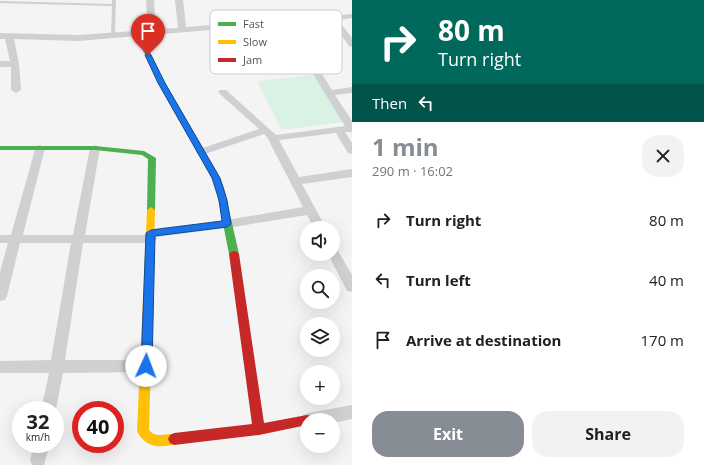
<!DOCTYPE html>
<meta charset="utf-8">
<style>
body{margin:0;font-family:"Open Sans",sans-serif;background:#f2f2f2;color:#202124;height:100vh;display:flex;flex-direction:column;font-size:15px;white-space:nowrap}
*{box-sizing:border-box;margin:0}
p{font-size:13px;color:#757577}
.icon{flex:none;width:22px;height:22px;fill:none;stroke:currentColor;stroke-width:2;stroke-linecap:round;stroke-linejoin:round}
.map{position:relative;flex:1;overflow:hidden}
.sheet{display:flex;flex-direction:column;background:#fff;width:352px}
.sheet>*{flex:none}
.top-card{background:#00695c;color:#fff;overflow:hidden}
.controls{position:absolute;left:300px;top:221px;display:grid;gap:8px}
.controls a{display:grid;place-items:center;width:40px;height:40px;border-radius:50%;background:#fff;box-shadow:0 4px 16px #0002;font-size:20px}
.speed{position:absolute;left:12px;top:401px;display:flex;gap:8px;font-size:20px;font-weight:700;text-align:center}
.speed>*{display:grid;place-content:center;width:52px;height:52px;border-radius:50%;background:#fff;box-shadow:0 4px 16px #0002;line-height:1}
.speed small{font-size:10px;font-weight:400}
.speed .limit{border:6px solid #d22;background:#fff;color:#111}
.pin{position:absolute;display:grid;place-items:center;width:34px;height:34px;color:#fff;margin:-41px -17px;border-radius:50% 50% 50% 0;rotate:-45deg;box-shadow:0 0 4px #0007}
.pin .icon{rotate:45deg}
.me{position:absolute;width:44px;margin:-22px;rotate:2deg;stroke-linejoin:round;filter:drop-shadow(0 0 3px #0008)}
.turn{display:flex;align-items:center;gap:14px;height:84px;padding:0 20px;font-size:18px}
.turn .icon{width:52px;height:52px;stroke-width:2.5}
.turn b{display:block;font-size:28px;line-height:34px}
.then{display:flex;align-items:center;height:38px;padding:0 20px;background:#0003;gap:8px;font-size:15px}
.round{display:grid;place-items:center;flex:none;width:42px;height:42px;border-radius:16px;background:#f2f2f2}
.headline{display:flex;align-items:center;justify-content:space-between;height:68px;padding:0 20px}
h1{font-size:24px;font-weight:700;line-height:30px;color:#868d94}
.action{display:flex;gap:8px;margin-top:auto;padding:8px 20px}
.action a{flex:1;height:46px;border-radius:16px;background:#868d94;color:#fff;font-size:16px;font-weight:700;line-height:46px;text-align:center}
.action a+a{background:#f2f2f2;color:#202124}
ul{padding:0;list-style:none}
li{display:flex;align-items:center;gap:12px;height:60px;padding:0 20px}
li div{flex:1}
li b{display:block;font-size:15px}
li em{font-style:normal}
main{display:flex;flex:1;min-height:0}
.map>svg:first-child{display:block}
</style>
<main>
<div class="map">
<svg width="352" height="465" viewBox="0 0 352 465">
<rect width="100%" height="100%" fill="#f4f4f4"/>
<polygon fill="#d9f2e3" points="313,75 343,122 282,130 257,81"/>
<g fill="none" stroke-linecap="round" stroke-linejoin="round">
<polygon fill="#ced0d2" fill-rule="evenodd" points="112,0 116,0 115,35 113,36 111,35 112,6 0,3 0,1 112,4"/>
<g fill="#ced0d2" fill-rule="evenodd">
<polygon points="146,0 154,0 156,29 178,28 175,0 183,0 186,27 352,14 352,18 338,20 352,38 352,47 349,46 330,20 290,23 332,90 352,87 352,93 335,95 352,121 352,132 345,132 352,143 352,154 348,153 336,133 279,140 299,177 352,169 352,177 302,184 326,228 314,228 307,215 227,228 156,237 157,239 155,242 151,243 83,243 65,360 146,360 151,362 153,366 151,370 146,372 63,373 55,414 55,410 41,410 49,373 0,373 0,361 51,360 71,243 20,243 7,296 5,300 0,301 0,272 8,243 0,243 0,235 11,235 36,146 40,145 45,148 23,235 73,235 90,148 95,145 100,148 85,235 146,235 147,230 151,229 227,220 303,207 267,137 264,134 205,154 197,154 196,152 197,150 259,129 220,94 218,92 220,90 226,90 276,135 345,126 282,24 78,41 14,39 19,64 21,90 16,93 11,90 11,67 0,67 0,61 10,61 5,39 0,39 0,33 78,35 148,30"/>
<polygon points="333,247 337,249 352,275 352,292 347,291 328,254 333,254"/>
<polygon points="352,405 352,419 333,423 333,420 307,420 307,427 303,425 300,420 303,415 308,413"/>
<polygon points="34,444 50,444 44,465 32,465 30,460"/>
</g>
<g fill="#4caf50" fill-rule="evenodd">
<polygon points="140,30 143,32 145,42 165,83 220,178 224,188 239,254 237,256 231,256 229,254 216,188 212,178 159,83 139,42 137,32"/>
<polygon points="0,146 95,146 144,151 156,158 155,210 151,213 147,210 148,159 142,155 95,150 0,150"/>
</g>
<path fill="#ffc107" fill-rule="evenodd" d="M151 207 155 210 149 430C157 440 168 431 178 435L180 439 178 443C162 449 145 448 137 431L147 210Z"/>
<polygon fill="#c62828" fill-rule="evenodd" points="234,251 237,252 239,254 264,423 307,415 311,416 313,420 307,420 307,425 259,435 174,445 170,443 168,439 170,435 174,433 252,424 229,254 231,252"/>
</g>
<polygon fill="#1a73e8" stroke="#114b97" points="148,53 151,55 165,83 220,178 227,200 231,224 227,227 155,236 152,366 150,370 146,371 143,370 141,366 146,233 151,230 222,221 219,200 212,178 158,83 145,55"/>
<rect x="210" y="10" width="132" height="64" rx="6" fill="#fff" stroke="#c9ccd0" stroke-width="1"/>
<rect x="218" y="22" width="18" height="4" fill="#4caf50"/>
<rect x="218" y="40" width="18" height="4" fill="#ffc107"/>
<rect x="218" y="58" width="18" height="4" fill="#c62828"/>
<g font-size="11" fill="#4a5661">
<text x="243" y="28">Fast</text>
<text x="243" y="46">Slow</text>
<text x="243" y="64">Jam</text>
</g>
</svg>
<div class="controls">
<a><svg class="icon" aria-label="sound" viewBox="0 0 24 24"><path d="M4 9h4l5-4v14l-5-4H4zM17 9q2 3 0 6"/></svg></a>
<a><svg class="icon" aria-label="search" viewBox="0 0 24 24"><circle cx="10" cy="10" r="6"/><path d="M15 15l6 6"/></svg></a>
<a><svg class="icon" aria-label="layers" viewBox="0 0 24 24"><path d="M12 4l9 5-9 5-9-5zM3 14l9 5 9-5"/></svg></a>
<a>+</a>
<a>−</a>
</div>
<div class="speed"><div>32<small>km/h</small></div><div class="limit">40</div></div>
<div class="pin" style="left:148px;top:55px;background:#d93025"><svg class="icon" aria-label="arrive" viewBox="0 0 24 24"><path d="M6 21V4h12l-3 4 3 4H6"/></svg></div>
<svg class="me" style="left:146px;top:366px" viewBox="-20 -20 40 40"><circle r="19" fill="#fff"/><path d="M0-13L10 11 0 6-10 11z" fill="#1a73e8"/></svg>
</div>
<section class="sheet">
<div class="top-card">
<div class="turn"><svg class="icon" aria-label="right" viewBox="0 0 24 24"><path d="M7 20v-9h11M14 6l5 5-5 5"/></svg><div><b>80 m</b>Turn right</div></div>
<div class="then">Then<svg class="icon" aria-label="left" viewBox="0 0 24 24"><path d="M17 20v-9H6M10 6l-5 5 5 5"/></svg></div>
</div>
<div class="headline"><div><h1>1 min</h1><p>290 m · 16:02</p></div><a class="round"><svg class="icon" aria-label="close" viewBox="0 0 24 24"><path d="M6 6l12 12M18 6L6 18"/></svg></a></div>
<ul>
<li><svg class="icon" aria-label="right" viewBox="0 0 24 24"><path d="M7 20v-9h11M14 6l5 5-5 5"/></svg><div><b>Turn right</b></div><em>80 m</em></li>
<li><svg class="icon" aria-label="left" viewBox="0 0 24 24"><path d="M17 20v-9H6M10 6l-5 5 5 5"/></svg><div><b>Turn left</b></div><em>40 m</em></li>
<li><svg class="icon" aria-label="arrive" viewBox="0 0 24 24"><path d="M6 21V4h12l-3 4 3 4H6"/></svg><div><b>Arrive at destination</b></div><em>170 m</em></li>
</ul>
<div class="action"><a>Exit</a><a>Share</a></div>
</section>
</main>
